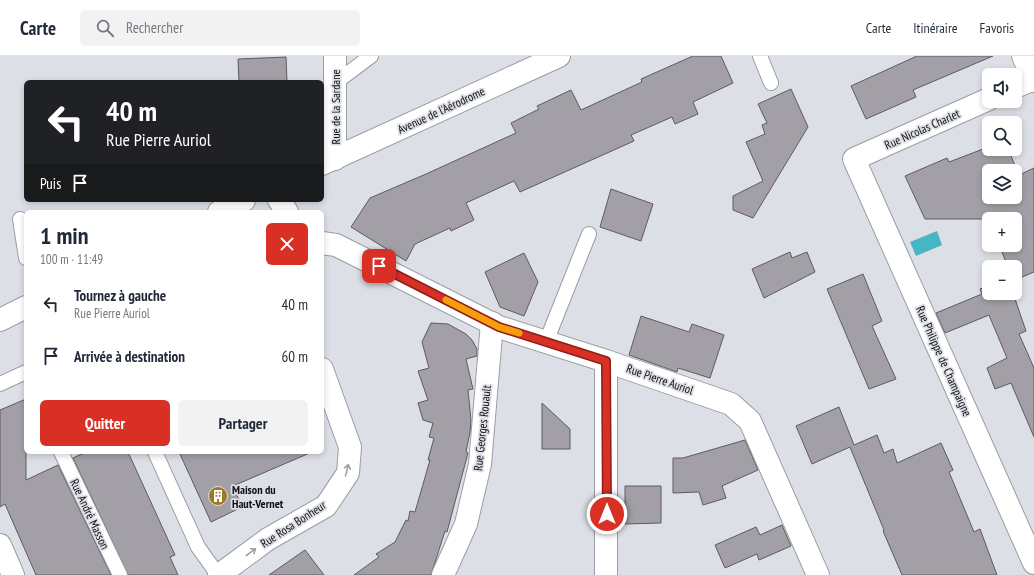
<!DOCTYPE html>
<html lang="fr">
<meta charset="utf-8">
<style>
body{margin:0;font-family:"PT Sans Narrow",sans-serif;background:#f2f2f3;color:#1f2937;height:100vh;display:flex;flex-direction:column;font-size:15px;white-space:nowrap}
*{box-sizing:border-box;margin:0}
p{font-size:13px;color:#747a83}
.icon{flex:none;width:22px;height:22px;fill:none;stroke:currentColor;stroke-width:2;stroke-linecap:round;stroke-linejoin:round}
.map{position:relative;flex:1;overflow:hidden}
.drawer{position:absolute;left:24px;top:154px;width:300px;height:244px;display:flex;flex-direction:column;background:#fff;border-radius:6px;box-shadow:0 2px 6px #0003}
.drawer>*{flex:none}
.guide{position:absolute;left:24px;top:24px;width:300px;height:122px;border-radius:6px;box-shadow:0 2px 6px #0003;background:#202124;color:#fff;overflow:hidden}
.controls{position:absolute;left:982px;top:12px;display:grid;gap:8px}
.controls a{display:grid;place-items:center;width:40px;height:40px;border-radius:6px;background:#fff;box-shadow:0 2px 6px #0003;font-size:20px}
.pin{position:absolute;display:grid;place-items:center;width:34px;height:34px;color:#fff;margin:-17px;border-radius:8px;box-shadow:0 2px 6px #0006}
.me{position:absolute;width:44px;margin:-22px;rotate:0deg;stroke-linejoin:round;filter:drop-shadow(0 0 3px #0008)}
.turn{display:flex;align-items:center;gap:14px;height:84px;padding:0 16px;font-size:18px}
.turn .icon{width:52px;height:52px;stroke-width:2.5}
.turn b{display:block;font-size:28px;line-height:34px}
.then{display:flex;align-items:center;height:38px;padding:0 16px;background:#0003;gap:8px;font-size:15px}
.round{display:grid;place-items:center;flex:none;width:42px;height:42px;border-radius:6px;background:#f2f2f3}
.head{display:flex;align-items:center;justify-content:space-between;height:68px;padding:0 16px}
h1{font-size:24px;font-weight:700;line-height:30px}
.button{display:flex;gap:8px;margin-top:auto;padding:8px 16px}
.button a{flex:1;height:46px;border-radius:6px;background:#d93025;color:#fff;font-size:16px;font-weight:700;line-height:46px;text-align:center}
.button a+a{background:#f2f2f3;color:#1f2937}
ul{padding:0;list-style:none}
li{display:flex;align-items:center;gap:12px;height:52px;padding:0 16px}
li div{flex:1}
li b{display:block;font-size:15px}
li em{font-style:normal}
header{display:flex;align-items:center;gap:24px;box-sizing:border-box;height:56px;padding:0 20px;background:#fff;border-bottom:1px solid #e0e1e3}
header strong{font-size:19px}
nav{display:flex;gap:22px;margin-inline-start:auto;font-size:14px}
.search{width:280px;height:36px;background:#f2f2f3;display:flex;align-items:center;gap:10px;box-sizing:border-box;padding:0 14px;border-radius:6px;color:#747a83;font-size:15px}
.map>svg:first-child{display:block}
</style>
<header>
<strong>Carte</strong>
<div class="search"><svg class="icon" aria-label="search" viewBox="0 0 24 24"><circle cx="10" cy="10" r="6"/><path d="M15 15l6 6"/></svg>Rechercher</div>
<nav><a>Carte</a><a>Itinéraire</a><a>Favoris</a></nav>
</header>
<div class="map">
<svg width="1034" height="519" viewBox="0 0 1034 519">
<rect width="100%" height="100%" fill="#dddfe6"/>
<polygon fill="#47b5c2" points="937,175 942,189 916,200 910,186"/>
<g fill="#a39fa6" stroke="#5d5a60" fill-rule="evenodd">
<polygon points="693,0 721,0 733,27 693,46 698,58 675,68 672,61 631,79 634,85 520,136 514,125 466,147 474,164 451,175 450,172 415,188 406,205 351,171 370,142 426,118 516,77 511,67 539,53 537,50 571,34 581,54 642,26 641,23"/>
<polygon points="917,0 993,0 913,34 916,41 866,63 851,30"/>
<polygon points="286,1 287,26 239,26 238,3"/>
<polygon points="791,33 808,71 753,162 733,154 733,140 763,125 746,86 765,78 762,69 767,67 758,48"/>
<path d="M983 93H1008L1019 119 1034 112V216L1015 224V211H1008L999 189H1015V163H925L905 120 947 102 949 106ZM989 115H1015V141H989Z"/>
<polygon points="611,133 653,148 641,185 600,171"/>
<polygon points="790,196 792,202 807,196 815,216 764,242 752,213"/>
<polygon points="524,197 538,226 524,260 500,251 485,216"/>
<polygon points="863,218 882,265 872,270 896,323 869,333 827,233"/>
<polygon points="989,230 989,237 1013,237 1026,275 1019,278 1034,312 1034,381 1011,327 995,333 987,312 1007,302 989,259 945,277 936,257 982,238 980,233"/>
<polygon points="641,260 689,276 692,268 724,279 710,322 678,312 677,316 629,299"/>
<polygon points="431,267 448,268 466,278 472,284 477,293 477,300 466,303 473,333 468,334 471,364 470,376 466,396 468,397 447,476 445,475 431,519 354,519 379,501 376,498 395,486 406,464 408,465 410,455 415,456 430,404 428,404 434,382 429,381 433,367 423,364 418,347 428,344 418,315 429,312 422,286"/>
<polygon points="26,343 26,424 58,409 111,519 36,519 5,448 0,451 0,354"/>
<polygon points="542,347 570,373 570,393 542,393"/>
<polygon points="839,351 854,389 877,379 884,397 893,393 897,407 941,387 953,414 949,416 974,476 980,473 997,519 902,519 883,475 884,474 850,391 812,408 796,370"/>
<polygon points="745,384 758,414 722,430 726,442 703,449 699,436 673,437 673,402 683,402"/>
<polygon points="86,396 128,396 175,499 170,501 178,519 128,519 73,402"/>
<polygon points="179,396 312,396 233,430 242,451 211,466"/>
<polygon points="625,430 661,430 661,467 625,468"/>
<polygon points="782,469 791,490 759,504 757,498 725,512 715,489 756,471 760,479"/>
<polygon points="305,494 324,519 269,519"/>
</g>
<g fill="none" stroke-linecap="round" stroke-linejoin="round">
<g stroke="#9b9da4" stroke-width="16">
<g id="service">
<polyline points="760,0 771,27"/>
<polyline points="335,27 371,0"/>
<polyline points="20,163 26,202"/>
<polyline points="546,286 589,178"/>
<polyline points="0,328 26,316"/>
<polyline points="61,396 120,519"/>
<polyline points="155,396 198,491 218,519"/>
</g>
</g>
<g stroke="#9b9da4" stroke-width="24">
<g id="minor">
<polyline points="1023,0 1034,25"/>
<polyline points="1015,31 1034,23"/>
<polyline points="989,43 854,103 1034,507"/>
<polyline points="335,103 335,0"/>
<polyline points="279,144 287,156"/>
<polyline points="322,187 336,189 499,271 606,305 731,348 750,365 818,519"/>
<polyline points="606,305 606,519"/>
<polyline points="0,489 13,519"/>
<polyline points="219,519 268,483 326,450 348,417 350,391 322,313"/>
<polyline points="443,519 466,468 480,408 492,267"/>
</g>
</g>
<g stroke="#9b9da4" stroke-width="24">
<g id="secondary">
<polyline points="322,108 559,0"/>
<polyline points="219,156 244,144"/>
<polyline points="0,264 26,251"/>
</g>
</g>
<use href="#service" stroke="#fff" stroke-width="14"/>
<use href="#minor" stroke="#fff" stroke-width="22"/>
<use href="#secondary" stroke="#fff" stroke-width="22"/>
</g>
<defs><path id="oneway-shaft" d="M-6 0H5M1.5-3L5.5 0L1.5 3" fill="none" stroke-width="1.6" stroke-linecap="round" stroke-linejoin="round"/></defs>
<g stroke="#9f9fa0">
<use href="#oneway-shaft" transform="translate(347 414) rotate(-76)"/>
<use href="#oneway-shaft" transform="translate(251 496) rotate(-36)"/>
</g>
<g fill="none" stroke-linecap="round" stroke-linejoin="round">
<g stroke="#8d1f18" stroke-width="10">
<polyline id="route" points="379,210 499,271 606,305 607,458"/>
</g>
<use href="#route" stroke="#d93025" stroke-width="7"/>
<polyline stroke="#f59e0b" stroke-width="7" points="446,244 499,271 519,277"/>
</g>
<defs>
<g id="building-disc" transform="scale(1)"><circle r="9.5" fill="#9c7924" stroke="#dddfe6"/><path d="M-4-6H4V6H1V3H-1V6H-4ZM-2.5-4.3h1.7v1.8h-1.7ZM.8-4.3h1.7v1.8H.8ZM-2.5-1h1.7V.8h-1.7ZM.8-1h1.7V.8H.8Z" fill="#fff"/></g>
</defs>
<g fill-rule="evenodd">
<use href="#building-disc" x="218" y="440"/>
</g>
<g text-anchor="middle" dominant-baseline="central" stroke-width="3.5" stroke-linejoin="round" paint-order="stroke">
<g font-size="12" fill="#0e0f11" stroke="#dddfe6">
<text transform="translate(335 51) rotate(-90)">Rue de la Sardane</text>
<text transform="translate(441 54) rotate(-25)">Avenue de l'Aérodrome</text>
<text transform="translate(922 73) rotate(-24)">Rue Nicolas Charlet</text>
<text transform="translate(944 305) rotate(66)">Rue Philippe de Champaigne</text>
<text transform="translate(660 323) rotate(19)">Rue Pierre Auriol</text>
<text transform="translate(482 372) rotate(-84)">Rue Georges Rouault</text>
<text transform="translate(90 458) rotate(65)">Rue André Masson</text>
<text transform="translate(293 468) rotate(-33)">Rue Rosa Bonheur</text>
</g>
<g font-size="12" font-weight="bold" fill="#0e0f11" stroke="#dddfe6" text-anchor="start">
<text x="232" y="433">Maison du<tspan x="232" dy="14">Haut-Vernet</tspan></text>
</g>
</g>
</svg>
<div class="controls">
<a><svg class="icon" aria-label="sound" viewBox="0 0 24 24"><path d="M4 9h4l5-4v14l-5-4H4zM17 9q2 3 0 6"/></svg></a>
<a><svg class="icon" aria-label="search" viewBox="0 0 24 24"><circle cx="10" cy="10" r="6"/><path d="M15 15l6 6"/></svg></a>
<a><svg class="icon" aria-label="layers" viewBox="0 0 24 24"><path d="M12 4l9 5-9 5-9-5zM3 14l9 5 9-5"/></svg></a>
<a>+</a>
<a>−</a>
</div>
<div class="pin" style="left:379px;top:210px;background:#d93025"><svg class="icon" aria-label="arrive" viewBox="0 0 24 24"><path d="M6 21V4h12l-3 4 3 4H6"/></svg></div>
<svg class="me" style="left:607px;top:458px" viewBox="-20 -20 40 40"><circle r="17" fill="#d93025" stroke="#fff" stroke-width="3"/><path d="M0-11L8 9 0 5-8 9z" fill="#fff"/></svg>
<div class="guide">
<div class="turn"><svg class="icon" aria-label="left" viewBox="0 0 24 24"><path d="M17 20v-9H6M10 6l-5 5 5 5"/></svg><div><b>40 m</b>Rue Pierre Auriol</div></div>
<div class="then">Puis<svg class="icon" aria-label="arrive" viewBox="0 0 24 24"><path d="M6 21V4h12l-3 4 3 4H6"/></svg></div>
</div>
<section class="drawer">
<div class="head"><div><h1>1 min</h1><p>100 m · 11:49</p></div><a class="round" style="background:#d93025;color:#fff"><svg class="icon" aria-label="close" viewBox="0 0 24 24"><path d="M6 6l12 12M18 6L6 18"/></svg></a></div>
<ul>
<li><svg class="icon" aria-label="left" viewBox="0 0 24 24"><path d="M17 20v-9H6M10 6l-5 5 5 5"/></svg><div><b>Tournez à gauche</b><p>Rue Pierre Auriol</p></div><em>40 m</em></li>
<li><svg class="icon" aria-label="arrive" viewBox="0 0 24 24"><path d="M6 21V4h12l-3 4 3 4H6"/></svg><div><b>Arrivée à destination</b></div><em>60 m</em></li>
</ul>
<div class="button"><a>Quitter</a><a>Partager</a></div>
</section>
</div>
